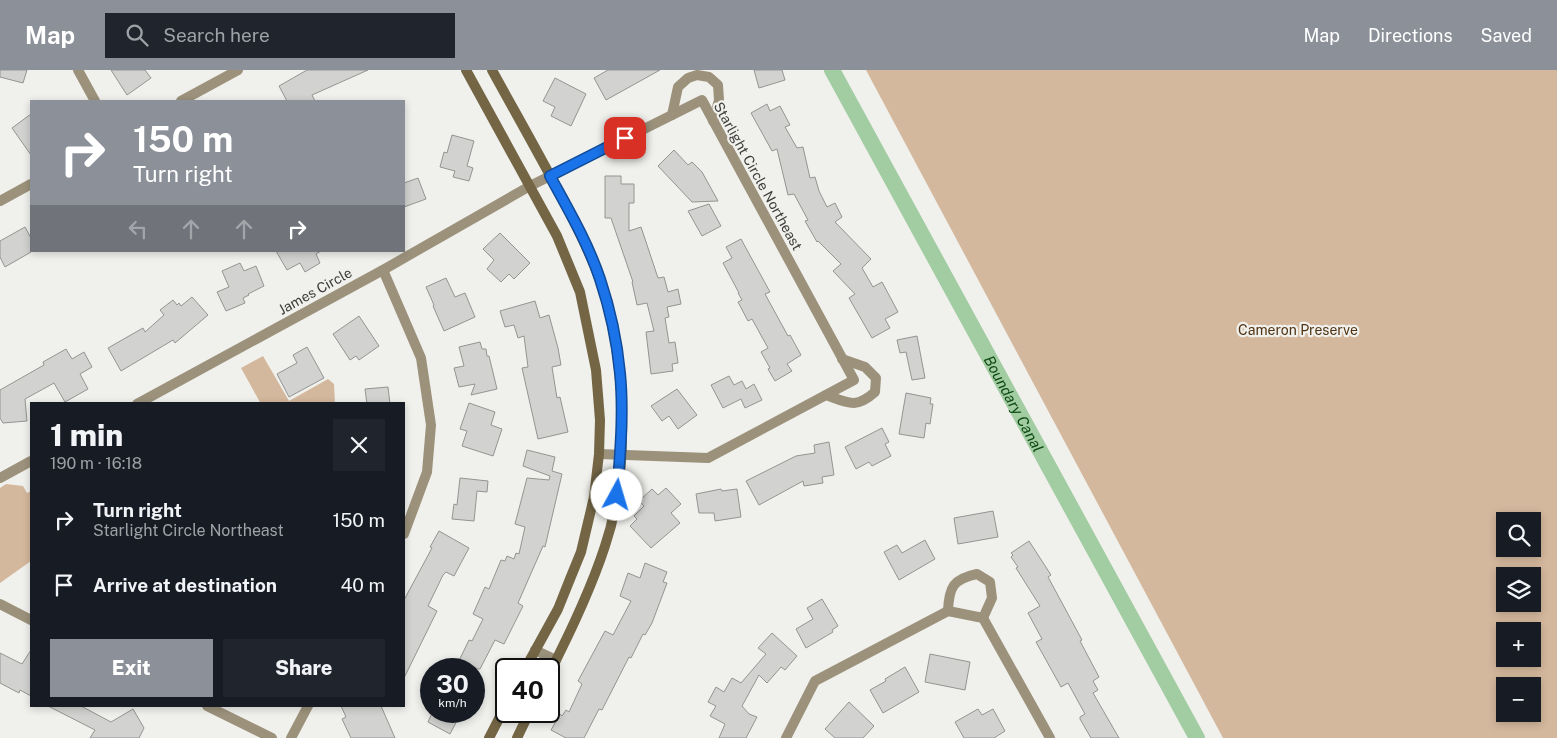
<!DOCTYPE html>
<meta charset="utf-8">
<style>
body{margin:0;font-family:"Public Sans",sans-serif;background:#20242c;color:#f1f3f6;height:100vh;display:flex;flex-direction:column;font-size:19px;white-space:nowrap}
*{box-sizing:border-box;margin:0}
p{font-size:16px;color:#9ea1a6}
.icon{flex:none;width:28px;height:28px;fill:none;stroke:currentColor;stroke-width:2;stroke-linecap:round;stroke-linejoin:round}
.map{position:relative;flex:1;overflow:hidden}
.details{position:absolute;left:30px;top:332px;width:375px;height:305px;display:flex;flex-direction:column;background:#171b24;border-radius:0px;box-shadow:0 2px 8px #0003}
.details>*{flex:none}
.guide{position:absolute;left:30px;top:30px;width:375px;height:152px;border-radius:0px;box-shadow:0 2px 8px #0003;background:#8c9099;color:#fff;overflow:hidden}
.buttons{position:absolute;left:1496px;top:442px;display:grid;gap:10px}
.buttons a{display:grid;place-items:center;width:45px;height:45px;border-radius:0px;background:#171b24;box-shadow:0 2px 8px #0003;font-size:25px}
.speed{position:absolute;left:420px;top:588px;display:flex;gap:10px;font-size:25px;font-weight:700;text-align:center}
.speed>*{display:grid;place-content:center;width:65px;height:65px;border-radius:50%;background:#171b24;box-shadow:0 2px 8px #0003;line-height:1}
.speed small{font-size:12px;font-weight:400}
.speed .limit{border:2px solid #111;border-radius:8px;background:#fff;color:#111}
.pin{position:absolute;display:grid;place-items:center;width:42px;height:42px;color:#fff;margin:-21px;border-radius:10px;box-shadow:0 2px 8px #0006}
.me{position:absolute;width:55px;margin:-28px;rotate:6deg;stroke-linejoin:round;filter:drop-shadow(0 0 4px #0008)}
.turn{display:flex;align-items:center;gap:18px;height:105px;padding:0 20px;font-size:22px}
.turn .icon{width:65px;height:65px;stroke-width:2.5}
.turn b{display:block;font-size:35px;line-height:42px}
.lanes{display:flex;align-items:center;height:48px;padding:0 20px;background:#0003;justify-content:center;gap:25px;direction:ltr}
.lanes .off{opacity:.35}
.round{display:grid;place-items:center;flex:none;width:52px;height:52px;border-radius:0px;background:#20242c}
.headline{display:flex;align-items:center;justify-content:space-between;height:85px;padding:0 20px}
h1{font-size:30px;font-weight:800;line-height:38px}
.primary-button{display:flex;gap:10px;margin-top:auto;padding:10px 20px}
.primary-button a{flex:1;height:58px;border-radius:0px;background:#8c9099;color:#fff;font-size:20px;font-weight:800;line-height:58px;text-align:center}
.primary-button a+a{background:#20242c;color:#f1f3f6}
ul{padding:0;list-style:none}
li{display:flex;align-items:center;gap:15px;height:65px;padding:0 20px}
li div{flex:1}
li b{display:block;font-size:19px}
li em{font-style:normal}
header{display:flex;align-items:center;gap:30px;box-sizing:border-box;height:70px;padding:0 25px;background:#8c9099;color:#fff}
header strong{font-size:24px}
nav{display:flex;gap:28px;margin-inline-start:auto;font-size:18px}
.search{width:350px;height:45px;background:#20242c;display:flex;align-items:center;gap:12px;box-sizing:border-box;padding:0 18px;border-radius:0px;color:#9ea1a6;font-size:19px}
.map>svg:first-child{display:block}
</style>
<header>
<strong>Map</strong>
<div class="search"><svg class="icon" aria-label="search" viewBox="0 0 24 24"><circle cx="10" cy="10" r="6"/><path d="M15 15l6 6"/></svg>Search here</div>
<nav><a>Map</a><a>Directions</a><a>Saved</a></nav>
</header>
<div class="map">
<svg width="1557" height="668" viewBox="0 0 1557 668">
<rect width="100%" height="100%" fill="#f0f0ec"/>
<g fill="#d4b89d" fill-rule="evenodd">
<path d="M866 0H1557V668H1223ZM1505 451H1532V479H1505ZM1505 506H1532V534H1505ZM1505 561H1532V589H1505ZM1505 616H1532V644H1505Z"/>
<polygon points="263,286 289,331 328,309 334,314 335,334 261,334 241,298"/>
<polygon points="6,414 23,416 27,423 31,421 31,491 0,513 0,418"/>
</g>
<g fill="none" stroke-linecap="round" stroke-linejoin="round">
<path stroke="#a2cca1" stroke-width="16" id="s1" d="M832 0 1197 668"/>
</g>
<g fill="#d2d3d0" stroke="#949592">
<polygon points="0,0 27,0 23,13 0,7"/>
<polygon points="111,0 145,0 151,8 127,25"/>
<polygon points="307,0 368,0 312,25 315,31 287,31 279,16"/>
<polygon points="608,0 660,0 606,30 594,8"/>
<polygon points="754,0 782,0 785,10 759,18"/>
<polygon points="555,8 586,24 571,56 551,46 555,37 543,31"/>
<polygon points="767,34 770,41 780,36 790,55 785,57 797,78 803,77 810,108 815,107 819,121 827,137 835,133 842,147 835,152 871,189 862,198 873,217 882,212 898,242 885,249 890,258 872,268 849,228 855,224 833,201 841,194 818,171 817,172 805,151 808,150 794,124 788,125 777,79 772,81 751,43"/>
<polygon points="31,44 31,85 12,58"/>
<polygon points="452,65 474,71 467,96 473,98 469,111 453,107 455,101 440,97 444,82 447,83"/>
<polygon points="674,80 688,95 692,92 702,102 718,131 692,132 658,96"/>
<polygon points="605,106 621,106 621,114 634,114 634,133 629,133 629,161 641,157 658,208 664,207 668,222 678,219 681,234 667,237 669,247 665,248 669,273 675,272 678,293 672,294 673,301 651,304 646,262 654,261 647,233 637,235 632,212 633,212 611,148 605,148"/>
<polygon points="418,108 426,129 404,137 404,113"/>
<polygon points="709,134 721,156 702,166 688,141"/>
<polygon points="25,157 31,168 31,182 5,197 0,187 0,171"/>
<polygon points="500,163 530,193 514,209 509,204 501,212 487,199 494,190 483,179"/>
<polygon points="741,169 770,222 765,224 788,266 790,265 801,285 787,294 792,301 775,311 768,299 770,298 761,282 768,278 752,249 748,251 738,232 742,230 738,223 739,223 723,193 732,188 726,177"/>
<polygon points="276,181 321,181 316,184 320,193 305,202 300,193 287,200"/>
<polygon points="240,193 244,201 256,196 264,216 248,224 249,225 243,228 245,233 226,241 217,222 229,217 222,201"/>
<polygon points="446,208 455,227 465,223 475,247 444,261 433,236 434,235 426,217"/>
<polygon points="192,227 208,245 175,273 173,270 121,301 108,278 143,258 145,262 164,245 160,240 173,230 177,235 179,233 181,236"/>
<polygon points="535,231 540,248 549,245 558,278 561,295 552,297 557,328 560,327 568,362 538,369 522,298 528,297 524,266 518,268 514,255 505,257 500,241"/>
<polygon points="359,246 379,276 359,290 356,286 350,290 333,264"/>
<polygon points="917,266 925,308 912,310 906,282 900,283 897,270"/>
<polygon points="480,272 482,279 486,279 487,286 489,286 497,319 471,325 475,314 459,317 454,298 464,296 459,277"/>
<polygon points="307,277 324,308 289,327 277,304 297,293 293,285"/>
<polygon points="66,279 72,289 84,282 92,297 80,304 88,319 65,332 54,313 25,329 27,351 3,353 0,348 0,320 44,295 43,292"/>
<polygon points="729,306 734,315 742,311 746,319 754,314 762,330 745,338 741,329 723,338 711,315"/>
<polygon points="388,317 390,334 367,334 365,319"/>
<polygon points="677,319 697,345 678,359 669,346 662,351 651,336"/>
<polygon points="906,323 931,328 930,334 933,334 930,354 926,353 924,368 899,364"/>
<polygon points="469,333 495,342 491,355 502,359 493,386 462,376 467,361 460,359"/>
<polygon points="882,358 889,372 885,374 891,386 872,396 869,392 856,399 845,377"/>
<polygon points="829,372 834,405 822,407 823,413 804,416 803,411 759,435 746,411 796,386 815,383 814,375"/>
<polygon points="527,380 555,387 552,401 562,404 545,477 543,476 518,533 523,536 504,574 495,570 480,599 455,599 469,570 472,571 483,549 473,544 485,517 489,519 501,490 505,491 507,486 514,489 516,483 519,484 525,457 515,454 527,408 549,410 550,406 523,396"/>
<polygon points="460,408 488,411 487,422 477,421 474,451 452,449 454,434 457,435"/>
<polygon points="666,418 681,434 671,443 680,453 651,478 630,456 637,449 634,446 644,436 639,431 652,419 658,425"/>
<polygon points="721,419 722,421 737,419 741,447 715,451 714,443 699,443 696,424"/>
<polygon points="993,441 998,467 958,474 954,448"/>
<polygon points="439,461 469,478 454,506 446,502 443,505 428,536 437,541 404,608 404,530 432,478 430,477"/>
<polygon points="925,470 935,489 899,510 884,482 897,475 902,483"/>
<polygon points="1029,471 1051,505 1048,507 1082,570 1080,571 1099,607 1093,611 1098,620 1093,623 1119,668 1091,668 1080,649 1080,647 1085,644 1068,613 1061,617 1036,572 1042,569 1028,543 1040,536 1016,498 1018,497 1011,487 1013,485 1011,483"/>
<polygon points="645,493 667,502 663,512 667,513 652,553 645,565 643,564 631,588 629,587 602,640 599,639 584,668 566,668 551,660 560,644 562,646 566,640 569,642 582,614 578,611 605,561 613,565 631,531 620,526 628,503 640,508"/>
<polygon points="822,529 838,556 832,560 833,562 806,578 796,559 813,549 807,538"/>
<polygon points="772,563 797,586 785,600 781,597 767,613 759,605 742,636 749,644 757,647 746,668 719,668 725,654 710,646 716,636 708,632 716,617 724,622 732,608 741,613 766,584 758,578"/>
<polygon points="31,580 31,626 20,620 19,623 0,613 0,583 22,594"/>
<polygon points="930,584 970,592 965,620 925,612"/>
<polygon points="905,597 919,622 883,643 870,620 886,611 885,609"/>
<polygon points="849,632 874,656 863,668 835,668 825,659"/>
<polygon points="48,636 81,636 111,652 133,639 144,658 139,668 90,668 95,660"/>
<polygon points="341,636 381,636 395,668 351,668 342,649 346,647"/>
<polygon points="978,639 982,645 993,639 1005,661 994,668 964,668 955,652"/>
<polygon points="433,641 462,641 450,664 428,652"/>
</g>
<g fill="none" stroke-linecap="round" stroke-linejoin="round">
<g stroke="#9c927c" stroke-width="10">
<polyline points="78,0 95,31"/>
<polyline points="181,31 238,0"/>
<polyline points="672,45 678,17 688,8 697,5 709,7 718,15 719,30 713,51"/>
<polyline points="0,131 31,114"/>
<polyline points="383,200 421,288 431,355 427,402 404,464"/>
<path d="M826 325C848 333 856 339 875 322L876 308 865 297 842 289"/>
<polyline points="137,334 383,200 530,116 702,30 854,310 708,388 599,384"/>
<polyline points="0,408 31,391"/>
<polyline points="0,534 31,550"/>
<path d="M948 541C949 517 953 509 977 504L990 512 992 528 983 548"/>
<polyline points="983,548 1050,668"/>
<polyline points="535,580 556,590"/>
<polyline points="207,636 272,668"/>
<polyline points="291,668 308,636"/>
<polyline points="786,668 815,611 948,541 983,548"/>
</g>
<g stroke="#746645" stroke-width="10">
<polyline points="466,0 557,166 580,222 596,300 600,350 599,384 594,427 581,482 570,509 558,539 525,599"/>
<path d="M492 0C515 42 539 84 561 126 575 153 589 180 599 208 626 284 631 400 605 476 591 519 569 565 549 604"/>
<polyline points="489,668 506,635"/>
<polyline points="517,668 530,641"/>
</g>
</g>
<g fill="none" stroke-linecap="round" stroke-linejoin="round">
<g stroke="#114b97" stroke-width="12">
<path id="route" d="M617 425C620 385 624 343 620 303 617 271 610 239 600 209 588 173 568 139 550 106L625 68"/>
</g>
<use href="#route" stroke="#1a73e8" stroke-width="9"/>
</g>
<g text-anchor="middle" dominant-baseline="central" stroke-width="4.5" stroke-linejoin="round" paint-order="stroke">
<g font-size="14" fill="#3d3c3b" stroke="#f0f0ec">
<text transform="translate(758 106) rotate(61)">Starlight Circle Northeast</text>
<text transform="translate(315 221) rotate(-29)">James Circle</text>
</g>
<g font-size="14" fill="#503312" stroke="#f0f0ec">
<text x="1298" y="260">Cameron Preserve</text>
</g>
<g font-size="15" font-style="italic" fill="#0e4a13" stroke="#f0f0ec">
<text stroke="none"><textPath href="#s1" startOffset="380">Boundary Canal</textPath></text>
</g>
</g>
</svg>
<div class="buttons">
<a><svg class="icon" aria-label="search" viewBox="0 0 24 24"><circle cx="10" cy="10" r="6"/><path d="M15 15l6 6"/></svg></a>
<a><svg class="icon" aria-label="layers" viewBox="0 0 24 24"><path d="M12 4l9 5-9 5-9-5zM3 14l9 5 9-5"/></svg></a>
<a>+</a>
<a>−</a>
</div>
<div class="speed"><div>30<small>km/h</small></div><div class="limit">40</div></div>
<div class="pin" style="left:625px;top:68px;background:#d93025"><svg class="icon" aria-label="arrive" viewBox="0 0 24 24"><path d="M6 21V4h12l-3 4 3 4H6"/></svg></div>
<svg class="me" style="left:617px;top:425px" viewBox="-20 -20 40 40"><circle r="19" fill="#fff"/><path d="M0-13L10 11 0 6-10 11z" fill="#1a73e8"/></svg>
<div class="guide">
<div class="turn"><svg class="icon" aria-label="right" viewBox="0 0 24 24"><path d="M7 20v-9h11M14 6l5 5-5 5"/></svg><div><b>150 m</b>Turn right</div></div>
<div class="lanes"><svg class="icon off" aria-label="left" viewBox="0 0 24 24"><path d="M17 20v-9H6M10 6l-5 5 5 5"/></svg><svg class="icon off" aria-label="ahead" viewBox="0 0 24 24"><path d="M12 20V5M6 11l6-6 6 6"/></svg><svg class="icon off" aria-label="ahead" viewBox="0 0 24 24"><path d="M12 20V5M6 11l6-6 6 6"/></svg><svg class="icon" aria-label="right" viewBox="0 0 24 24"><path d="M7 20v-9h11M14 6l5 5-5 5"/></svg></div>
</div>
<section class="details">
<div class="headline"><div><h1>1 min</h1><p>190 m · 16:18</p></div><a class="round"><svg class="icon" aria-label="close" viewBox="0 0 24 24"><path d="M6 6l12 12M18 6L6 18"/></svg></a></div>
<ul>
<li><svg class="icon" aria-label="right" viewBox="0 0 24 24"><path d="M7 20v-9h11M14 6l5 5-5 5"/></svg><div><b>Turn right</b><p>Starlight Circle Northeast</p></div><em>150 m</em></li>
<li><svg class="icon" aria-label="arrive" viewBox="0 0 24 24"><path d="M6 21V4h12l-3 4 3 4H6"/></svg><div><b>Arrive at destination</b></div><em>40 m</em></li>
</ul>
<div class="primary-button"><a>Exit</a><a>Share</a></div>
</section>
</div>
